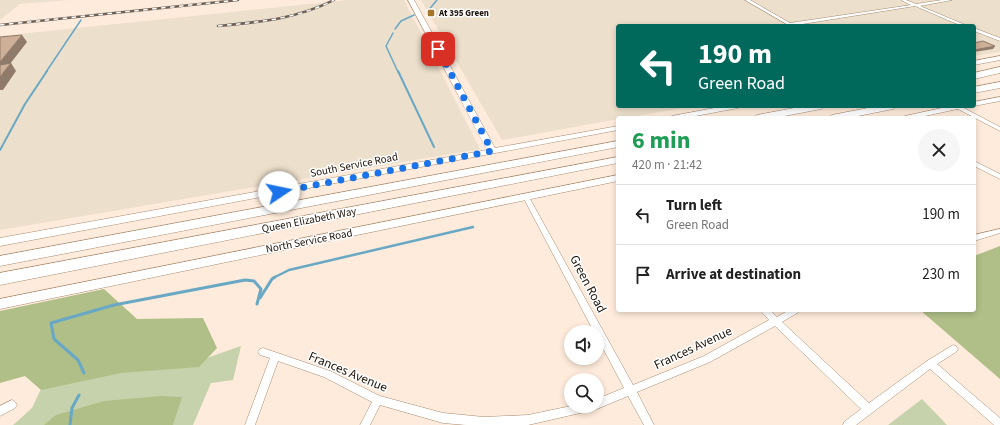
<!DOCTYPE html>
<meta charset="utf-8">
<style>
body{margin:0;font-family:"Source Sans 3",sans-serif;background:#f6f6f6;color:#222;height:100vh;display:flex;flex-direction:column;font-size:15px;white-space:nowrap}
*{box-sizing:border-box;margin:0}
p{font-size:13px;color:#767676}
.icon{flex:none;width:22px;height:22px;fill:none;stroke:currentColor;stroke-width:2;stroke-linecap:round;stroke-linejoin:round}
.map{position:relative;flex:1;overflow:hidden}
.details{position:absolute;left:616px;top:116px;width:360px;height:196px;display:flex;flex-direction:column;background:#fff;border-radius:4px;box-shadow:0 2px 6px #0003}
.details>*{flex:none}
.top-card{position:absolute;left:616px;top:24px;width:360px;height:84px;border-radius:4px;box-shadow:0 2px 6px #0003;background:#00695c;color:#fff;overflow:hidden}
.fabs{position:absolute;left:564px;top:325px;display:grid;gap:8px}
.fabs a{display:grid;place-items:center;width:40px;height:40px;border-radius:50%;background:#fff;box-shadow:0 2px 6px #0003;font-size:20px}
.pin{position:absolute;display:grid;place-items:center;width:34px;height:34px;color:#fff;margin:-17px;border-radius:8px;box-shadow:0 2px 6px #0006}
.me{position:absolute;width:44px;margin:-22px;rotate:79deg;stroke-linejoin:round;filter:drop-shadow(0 0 3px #0008)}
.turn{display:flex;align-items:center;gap:14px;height:84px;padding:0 16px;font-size:18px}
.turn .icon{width:52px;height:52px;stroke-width:2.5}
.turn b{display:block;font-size:28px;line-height:34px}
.round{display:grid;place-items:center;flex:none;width:42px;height:42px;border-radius:21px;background:#f6f6f6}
.summary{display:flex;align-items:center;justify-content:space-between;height:68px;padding:0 16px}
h1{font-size:24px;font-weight:700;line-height:30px;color:#1e9e55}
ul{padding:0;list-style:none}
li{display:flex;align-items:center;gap:12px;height:60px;padding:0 16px;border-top:1px solid #e0e0e0}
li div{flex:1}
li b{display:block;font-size:15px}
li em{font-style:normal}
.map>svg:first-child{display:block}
</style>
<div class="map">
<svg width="1000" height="425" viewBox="0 0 1000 425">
<rect width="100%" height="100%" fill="#feebdb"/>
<g fill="#ecdfcb">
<polygon points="0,0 69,0 20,4 0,20"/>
<polygon points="348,0 404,0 480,149 0,230 0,36"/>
<polygon points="421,0 1000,0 1000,52 974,56 974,26 618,26 618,106 694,106 626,118 618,118 618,119 502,140"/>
</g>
<g fill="#c6d2ab">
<polygon points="241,346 233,380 211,383 193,425 13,425 32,408 50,370 201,360"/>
<polygon points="922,399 947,425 888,425"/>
</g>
<g fill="#afbf87">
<polygon points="1000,246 1000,379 920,310 974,310 974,256"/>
<polygon points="104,289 137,319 203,318 217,348 199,367 121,373 41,390 25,376 0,383 0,311"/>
<polygon points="161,396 182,397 173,425 44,425 56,415 104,401"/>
</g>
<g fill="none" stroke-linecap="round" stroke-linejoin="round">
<g stroke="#69a8c5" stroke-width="1.5">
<polyline points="427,12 437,0"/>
<polyline points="395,29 401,21 414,15"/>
<polyline points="393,33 386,46 398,72"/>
<polyline points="46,72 81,20"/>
</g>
<g stroke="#69a8c5" stroke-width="2">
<polyline points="398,71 434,147"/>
<polyline points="0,150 25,104 47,71"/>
</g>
<polyline stroke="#69a8c5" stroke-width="2.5" points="273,278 289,270 473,227"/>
<g stroke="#69a8c5" stroke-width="3">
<polyline points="260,298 272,279 275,277"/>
<polyline points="84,373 78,360 54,339 51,323 114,305 245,280 254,281 261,289 257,304"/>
<polyline points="70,425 72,408 79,395"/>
</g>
<g stroke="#a78b71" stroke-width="1">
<g id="street">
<polygon points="745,0 750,0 790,23 911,5 901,0 906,0 916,4 942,0 952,0 920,6 968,26 962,26 915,6 790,26"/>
<polygon points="974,28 1000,38 1000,41 974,31"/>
<polygon points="956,106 960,106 1000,127 1000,131 956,108"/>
<polygon points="974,161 1000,174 1000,179 974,166"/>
<polygon points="524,195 526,195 529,197 633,385 704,356 769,320 760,310 770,310 777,317 789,310 800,310 799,312 782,322 869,403 927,361 953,345 956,346 958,349 956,352 937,364 1000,418 1000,425 994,425 930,369 856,425 843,425 844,422 861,409 775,326 710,362 637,392 654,425 644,425 628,396 597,409 593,407 592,409 589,411 528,425 466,425 443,423 380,405 370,425 360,425 372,402 324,377 278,361 255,425 245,425 270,358 260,355 258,352 260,349 263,348 330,371 380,396 443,413 484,417 528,415 571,406 597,406 597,399 624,388 597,337 597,332 594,332 523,197"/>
<polygon points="1000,229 1000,233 974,241 974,235"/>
<polygon points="12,400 15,402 17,405 15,408 0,416 0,406"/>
</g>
</g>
<g stroke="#a78b71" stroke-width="1">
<g id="secondary">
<polygon points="408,0 414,0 495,148 618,126 618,130 0,246 0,238 487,150"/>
<polygon points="1000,56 1000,60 974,65 974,61"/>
<polygon points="1000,97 1000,101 974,106 973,106 974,106 974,102"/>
<polygon points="725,106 742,106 738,108 685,118 668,118 672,116"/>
<polygon points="951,106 966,106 962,108 916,118 901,118 905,116"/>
<polygon points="618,175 618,181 0,309 0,299"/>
</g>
</g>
<g stroke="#a78b71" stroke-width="1">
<g id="highway">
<polygon points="1000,67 1000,73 974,79 974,73"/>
<polygon points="1000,82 1000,88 974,93 974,87"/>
<polygon points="805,106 826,106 821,109 774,118 752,118 757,115"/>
<polygon points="878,106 898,106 893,109 848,118 827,118 832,115"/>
<polygon points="618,141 618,147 0,266 0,256"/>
<polygon points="618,157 618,163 0,285 0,273"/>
</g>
</g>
<use href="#street" fill="#fff" fill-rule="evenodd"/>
<use href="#secondary" fill="#fff" fill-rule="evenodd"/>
<use href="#highway" fill="#fff" fill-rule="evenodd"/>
<g stroke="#6e6055" stroke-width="2.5">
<g id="rail">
<polyline points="0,25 238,0"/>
<path d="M218 26C259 22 297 19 334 0"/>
</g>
</g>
<use href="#rail" stroke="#fff" stroke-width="1.5" stroke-dasharray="4.5" stroke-linecap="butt"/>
</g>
<g fill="#907a6a">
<polygon points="22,35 27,42 3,73 0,69 0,62"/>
<polygon points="995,46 993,49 974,52 974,50"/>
<polygon points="11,63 16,71 3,90 0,90 0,77"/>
</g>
<g fill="#ceaf97" stroke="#907a6a">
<polygon points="22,35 0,62 0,37"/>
<polygon points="983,41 995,46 974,50 974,43"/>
<polygon points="11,63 0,77 0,65"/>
</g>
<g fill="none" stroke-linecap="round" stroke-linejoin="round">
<polyline stroke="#1a73e8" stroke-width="7" stroke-dasharray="0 12.6" points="279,192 492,151 438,49"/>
</g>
<rect fill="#a47629" stroke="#fff" stroke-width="1.5" x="427" y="9" width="8" height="8" rx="2"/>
<g text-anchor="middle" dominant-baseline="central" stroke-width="3" stroke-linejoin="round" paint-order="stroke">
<g font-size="9" font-weight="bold" fill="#1d1209" stroke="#fff" text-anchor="start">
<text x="439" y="13">At 395 Green</text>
</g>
<g font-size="11" fill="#1d1209" stroke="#fff">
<text transform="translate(354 165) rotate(-11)">South Service Road</text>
<text transform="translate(309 220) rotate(-11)">Queen Elizabeth Way</text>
<text transform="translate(309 241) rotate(-11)">North Service Road</text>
</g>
<g font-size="13" fill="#1d1209" stroke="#fff">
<text transform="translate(588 284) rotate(62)">Green Road</text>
<text transform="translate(693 348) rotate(-25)">Frances Avenue</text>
<text transform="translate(348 372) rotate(23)">Frances Avenue</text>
</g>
</g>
</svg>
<div class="fabs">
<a><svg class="icon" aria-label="sound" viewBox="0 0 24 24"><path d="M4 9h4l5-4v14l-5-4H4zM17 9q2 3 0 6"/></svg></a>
<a><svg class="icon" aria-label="search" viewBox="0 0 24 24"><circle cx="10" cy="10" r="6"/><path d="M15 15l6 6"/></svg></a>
</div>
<div class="pin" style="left:438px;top:49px;background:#d93025"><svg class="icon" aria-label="arrive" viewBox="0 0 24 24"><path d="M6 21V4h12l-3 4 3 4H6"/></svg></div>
<svg class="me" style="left:279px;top:192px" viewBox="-20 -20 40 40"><circle r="19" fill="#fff"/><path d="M0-13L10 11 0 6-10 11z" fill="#1a73e8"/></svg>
<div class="top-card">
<div class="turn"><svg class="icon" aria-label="left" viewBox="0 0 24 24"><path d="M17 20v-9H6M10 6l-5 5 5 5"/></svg><div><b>190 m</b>Green Road</div></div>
</div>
<section class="details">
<div class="summary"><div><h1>6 min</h1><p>420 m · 21:42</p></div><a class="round"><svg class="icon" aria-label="close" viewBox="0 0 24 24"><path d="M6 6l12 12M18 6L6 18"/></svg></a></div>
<ul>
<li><svg class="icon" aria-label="left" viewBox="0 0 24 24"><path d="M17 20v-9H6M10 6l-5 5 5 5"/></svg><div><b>Turn left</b><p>Green Road</p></div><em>190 m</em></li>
<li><svg class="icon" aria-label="arrive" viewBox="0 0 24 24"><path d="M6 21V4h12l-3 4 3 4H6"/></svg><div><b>Arrive at destination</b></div><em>230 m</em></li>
</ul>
</section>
</div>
